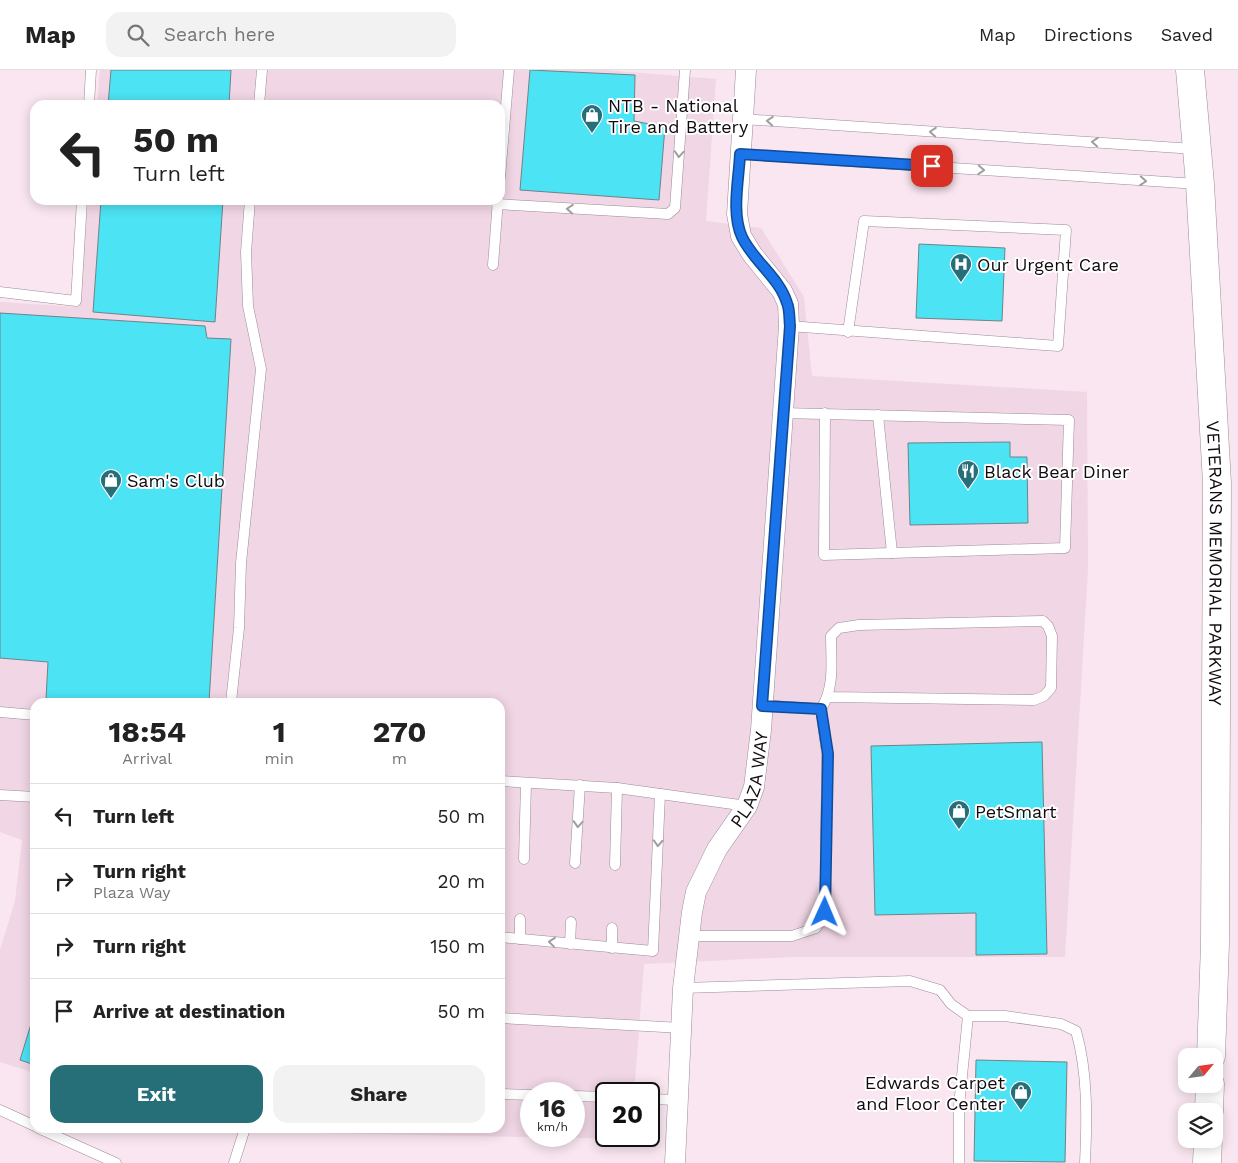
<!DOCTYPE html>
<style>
body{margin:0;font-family:"Work Sans",sans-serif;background:#f2f2f2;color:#222;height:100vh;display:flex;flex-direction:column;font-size:19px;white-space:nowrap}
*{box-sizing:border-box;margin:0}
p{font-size:16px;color:#767676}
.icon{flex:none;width:28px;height:28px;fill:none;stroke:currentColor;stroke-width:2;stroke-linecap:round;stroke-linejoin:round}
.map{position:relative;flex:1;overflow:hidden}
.drawer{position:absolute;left:30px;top:628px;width:475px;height:435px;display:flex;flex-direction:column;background:#fff;border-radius:15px;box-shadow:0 2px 12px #0003}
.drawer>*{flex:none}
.hud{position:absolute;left:30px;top:30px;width:475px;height:105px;border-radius:15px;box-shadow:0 2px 12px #0003;background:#fff;color:#222;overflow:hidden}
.needle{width:32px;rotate:61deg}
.buttons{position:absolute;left:1178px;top:978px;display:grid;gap:10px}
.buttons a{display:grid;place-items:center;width:45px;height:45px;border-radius:10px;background:#fff;box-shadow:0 2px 12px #0003;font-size:25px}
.speed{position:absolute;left:520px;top:1012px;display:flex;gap:10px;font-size:25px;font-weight:700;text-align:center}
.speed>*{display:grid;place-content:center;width:65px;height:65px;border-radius:50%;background:#fff;box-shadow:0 2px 12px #0003;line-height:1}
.speed small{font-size:12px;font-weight:400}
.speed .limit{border:2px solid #111;border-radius:8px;background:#fff;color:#111}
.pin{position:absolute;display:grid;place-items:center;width:42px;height:42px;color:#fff;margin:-21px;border-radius:10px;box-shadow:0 2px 8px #0006}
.me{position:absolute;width:55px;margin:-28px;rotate:1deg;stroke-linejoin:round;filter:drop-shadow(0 0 4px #0008)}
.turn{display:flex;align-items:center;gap:18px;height:105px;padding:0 20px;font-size:22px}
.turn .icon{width:65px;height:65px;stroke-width:2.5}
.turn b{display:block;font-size:35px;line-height:42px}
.eta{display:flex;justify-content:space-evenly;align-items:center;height:85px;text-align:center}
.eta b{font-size:30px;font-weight:700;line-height:35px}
.primary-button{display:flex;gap:10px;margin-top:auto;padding:10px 20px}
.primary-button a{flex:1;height:58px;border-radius:15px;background:#266f78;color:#fff;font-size:20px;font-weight:700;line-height:58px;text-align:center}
.primary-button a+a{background:#f2f2f2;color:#222}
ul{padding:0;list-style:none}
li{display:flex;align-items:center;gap:15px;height:65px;padding:0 20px;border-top:1px solid #e0e0e0}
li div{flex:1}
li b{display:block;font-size:19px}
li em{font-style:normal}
header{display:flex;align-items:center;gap:30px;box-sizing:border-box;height:70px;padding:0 25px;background:#fff;border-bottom:1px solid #e0e0e0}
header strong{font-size:24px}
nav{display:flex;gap:28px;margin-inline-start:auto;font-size:18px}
.search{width:350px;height:45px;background:#f2f2f2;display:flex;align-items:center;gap:12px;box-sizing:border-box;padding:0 18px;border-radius:15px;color:#767676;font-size:19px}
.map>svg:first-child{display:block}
</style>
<header>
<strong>Map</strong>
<div class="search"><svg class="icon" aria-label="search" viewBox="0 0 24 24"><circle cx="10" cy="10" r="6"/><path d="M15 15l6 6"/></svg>Search here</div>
<nav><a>Map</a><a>Directions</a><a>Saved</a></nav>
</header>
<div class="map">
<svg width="1238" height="1093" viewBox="0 0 1238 1093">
<rect width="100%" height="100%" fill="#f9e6f0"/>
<path fill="#f1d6e5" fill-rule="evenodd" d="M100 0H605L716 9 706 151 761 158 804 227 812 306 1087 322 1088 499 1065 887H792L644 894 634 1024H606V1066H631V1069L214 1061 204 1058H500V632H35V1003L0 992V880L15 831 22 770 0 762V232L78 237 88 130H500V35H97ZM531 1024H574V1066H531Z"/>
<g fill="#4ce3f4" stroke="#6e8487">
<polygon points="111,0 231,0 229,35 108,35"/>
<polygon points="530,0 635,5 634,51 665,57 659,130 520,120"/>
<polygon points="101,130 223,130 215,252 93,242"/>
<polygon points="919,174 1005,178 1002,251 916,248"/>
<polygon points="0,243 205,256 207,268 231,269 209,632 93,632 46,629 48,592 0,588"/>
<polygon points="1010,372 1010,387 1027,387 1028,453 910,455 908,373"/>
<polygon points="1042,672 1047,884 976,885 976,843 875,845 871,676"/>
<polygon points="35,941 35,995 20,990"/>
<polygon points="976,990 1067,992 1065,1092 974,1091"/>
</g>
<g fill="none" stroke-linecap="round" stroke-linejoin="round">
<g stroke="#9c8b95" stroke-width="11">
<g id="lane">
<polyline points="89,35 91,0"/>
<polyline points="259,35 262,0"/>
<polyline points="742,49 1195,79"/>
<polyline points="740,84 1198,114"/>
<polyline points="500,107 509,0"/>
<polyline points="497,134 668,144 675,138 685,0"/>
<polyline points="493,195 498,130"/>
<polyline points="0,222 76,231 82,130"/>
<polyline points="789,256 1058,276 1066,160 864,151 848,262"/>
<polyline points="782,343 1069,350 1065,478 824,485 825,343"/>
<polyline points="878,345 892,483"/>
<polyline points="231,632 239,558 241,493 261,299 248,236 246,182 250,130"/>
<path d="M821 639C835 617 831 591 831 566L839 558 859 555 1043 551 1048 556 1052 566 1051 618 1044 626 1034 630 829 627"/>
<polyline points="0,642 35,645"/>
<polyline points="500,711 617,718 747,736"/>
<polyline points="0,725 35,727"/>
<polyline points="524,789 526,713"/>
<polyline points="575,793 580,715"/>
<polyline points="615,795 617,718"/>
<polyline points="612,858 612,878"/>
<polyline points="688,866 792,866 816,858 825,841 827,684 821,639 762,635"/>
<polyline points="500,867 653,881 660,724"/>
<polyline points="520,869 520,849"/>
<polyline points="570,874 571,852"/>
<path d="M683 918 910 911 940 920 951 934 968 946H1005L1061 954 1076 961C1088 1003 1087 1049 1085 1093"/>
<polyline points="500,948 682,958"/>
<polyline points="500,1024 531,1025"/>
<polyline points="574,1026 606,1027"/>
<polyline points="649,1029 678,1030"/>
<polyline points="0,1040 35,1056"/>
<polyline points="38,1058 116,1093"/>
<polyline points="234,1093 245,1058"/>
<polyline points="959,1093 959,1036 968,946"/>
</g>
</g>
<g stroke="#9c8b95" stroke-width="21">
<g id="street">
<path id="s1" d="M675 1093 683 918 692 842 696 822 717 779 747 736 754 717 761 660 789 256 788 234 782 221 752 184 741 166 737 144 746 0"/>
</g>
</g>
<g stroke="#9c8b95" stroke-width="29">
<g id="secondary">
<path id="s2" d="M1190 0 1200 114 1217 413 1215 874 1211 986"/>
<polyline points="1209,1041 1210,1014"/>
<polyline points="1207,1093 1208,1069"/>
</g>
</g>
<use href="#lane" stroke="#fff" stroke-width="10"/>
<use href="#street" stroke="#fff" stroke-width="20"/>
<use href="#secondary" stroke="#fff" stroke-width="28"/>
</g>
<defs><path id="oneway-chevron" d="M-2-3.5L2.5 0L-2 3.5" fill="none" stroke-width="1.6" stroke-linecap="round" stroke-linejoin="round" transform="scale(1.25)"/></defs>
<g stroke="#a09d9f">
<use href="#oneway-chevron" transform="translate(770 51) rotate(-176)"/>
<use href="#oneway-chevron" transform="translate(933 62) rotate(-176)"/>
<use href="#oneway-chevron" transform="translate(1095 72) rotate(-176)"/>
<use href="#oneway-chevron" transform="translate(679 84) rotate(94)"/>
<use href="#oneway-chevron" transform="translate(981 100) rotate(4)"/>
<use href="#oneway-chevron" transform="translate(1143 111) rotate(4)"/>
<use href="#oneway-chevron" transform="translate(570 139) rotate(-176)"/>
<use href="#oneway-chevron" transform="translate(578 754) rotate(94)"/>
<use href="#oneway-chevron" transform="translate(658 773) rotate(93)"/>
<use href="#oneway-chevron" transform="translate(552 872) rotate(-174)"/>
</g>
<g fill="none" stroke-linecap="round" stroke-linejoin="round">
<g stroke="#114b97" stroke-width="12">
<path id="route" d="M825 842 828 684 821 639 762 636 790 256C789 248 790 240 787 233 779 207 754 192 742 167 731 143 739 109 740 84L932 96"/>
</g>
<use href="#route" stroke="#1a73e8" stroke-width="9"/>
</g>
<defs>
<g id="shop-pin" transform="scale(1.125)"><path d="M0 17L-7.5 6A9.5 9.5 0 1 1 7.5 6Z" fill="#266f78" stroke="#fff"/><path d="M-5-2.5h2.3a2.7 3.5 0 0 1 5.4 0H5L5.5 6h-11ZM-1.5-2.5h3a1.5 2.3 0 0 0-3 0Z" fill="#fff"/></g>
<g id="hospital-pin" transform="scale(1.125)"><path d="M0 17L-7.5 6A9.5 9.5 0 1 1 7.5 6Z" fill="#266f78" stroke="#fff"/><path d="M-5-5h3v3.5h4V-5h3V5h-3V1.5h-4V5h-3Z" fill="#fff"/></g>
<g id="restaurant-pin" transform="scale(1.125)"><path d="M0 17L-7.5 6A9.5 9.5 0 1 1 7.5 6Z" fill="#266f78" stroke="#fff"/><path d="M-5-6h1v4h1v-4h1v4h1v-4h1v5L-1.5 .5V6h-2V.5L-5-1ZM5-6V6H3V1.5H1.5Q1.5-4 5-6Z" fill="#fff"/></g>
</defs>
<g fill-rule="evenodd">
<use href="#shop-pin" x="592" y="45"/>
<use href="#hospital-pin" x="961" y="194"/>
<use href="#restaurant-pin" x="968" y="401"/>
<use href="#shop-pin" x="111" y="410"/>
<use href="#shop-pin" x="959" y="741"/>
<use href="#shop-pin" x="1021" y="1022"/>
</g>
<g text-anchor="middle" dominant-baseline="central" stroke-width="4" stroke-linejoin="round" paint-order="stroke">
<g font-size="18" fill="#110a0e" stroke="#fff" text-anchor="start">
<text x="608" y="35">NTB - National<tspan x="608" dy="21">Tire and Battery</tspan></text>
<text x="977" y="194">Our Urgent Care</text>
<text x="984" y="401">Black Bear Diner</text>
<text x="127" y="410">Sam's Club</text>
<text x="975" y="741">PetSmart</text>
<text x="1005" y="1012" text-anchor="end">Edwards Carpet<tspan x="1005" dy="21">and Floor Center</tspan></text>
</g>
<g font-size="18" fill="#110a0e" stroke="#fff">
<text stroke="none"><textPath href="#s2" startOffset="494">VETERANS MEMORIAL PARKWAY</textPath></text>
<text stroke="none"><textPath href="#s1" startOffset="399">PLAZA WAY</textPath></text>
</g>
</g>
</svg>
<div class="buttons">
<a><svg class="needle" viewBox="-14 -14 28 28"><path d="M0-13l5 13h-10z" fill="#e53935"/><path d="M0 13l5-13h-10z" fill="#767676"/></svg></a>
<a><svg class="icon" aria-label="layers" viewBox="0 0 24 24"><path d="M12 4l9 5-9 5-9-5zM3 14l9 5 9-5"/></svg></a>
</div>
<div class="speed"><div>16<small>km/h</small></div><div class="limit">20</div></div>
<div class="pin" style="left:932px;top:96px;background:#d93025"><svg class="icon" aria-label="arrive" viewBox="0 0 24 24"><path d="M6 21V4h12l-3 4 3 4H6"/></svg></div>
<svg class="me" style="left:825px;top:842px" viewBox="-20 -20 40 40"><path d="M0-17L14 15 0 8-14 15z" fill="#1a73e8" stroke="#fff" stroke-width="4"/></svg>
<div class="hud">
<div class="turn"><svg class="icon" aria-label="left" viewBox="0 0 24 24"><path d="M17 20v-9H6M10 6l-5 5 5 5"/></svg><div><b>50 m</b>Turn left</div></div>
</div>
<section class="drawer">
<div class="eta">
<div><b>18:54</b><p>Arrival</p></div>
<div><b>1</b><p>min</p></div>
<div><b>270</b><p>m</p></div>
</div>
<ul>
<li><svg class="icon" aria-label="left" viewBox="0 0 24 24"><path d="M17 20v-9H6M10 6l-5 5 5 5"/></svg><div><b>Turn left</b></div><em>50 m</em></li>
<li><svg class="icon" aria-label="right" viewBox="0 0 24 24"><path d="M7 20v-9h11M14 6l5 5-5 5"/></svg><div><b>Turn right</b><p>Plaza Way</p></div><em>20 m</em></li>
<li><svg class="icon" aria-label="right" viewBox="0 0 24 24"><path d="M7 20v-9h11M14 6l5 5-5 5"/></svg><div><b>Turn right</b></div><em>150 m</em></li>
<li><svg class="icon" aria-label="arrive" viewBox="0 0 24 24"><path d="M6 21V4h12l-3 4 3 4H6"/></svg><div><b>Arrive at destination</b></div><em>50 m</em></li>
</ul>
<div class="primary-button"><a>Exit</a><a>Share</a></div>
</section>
</div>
